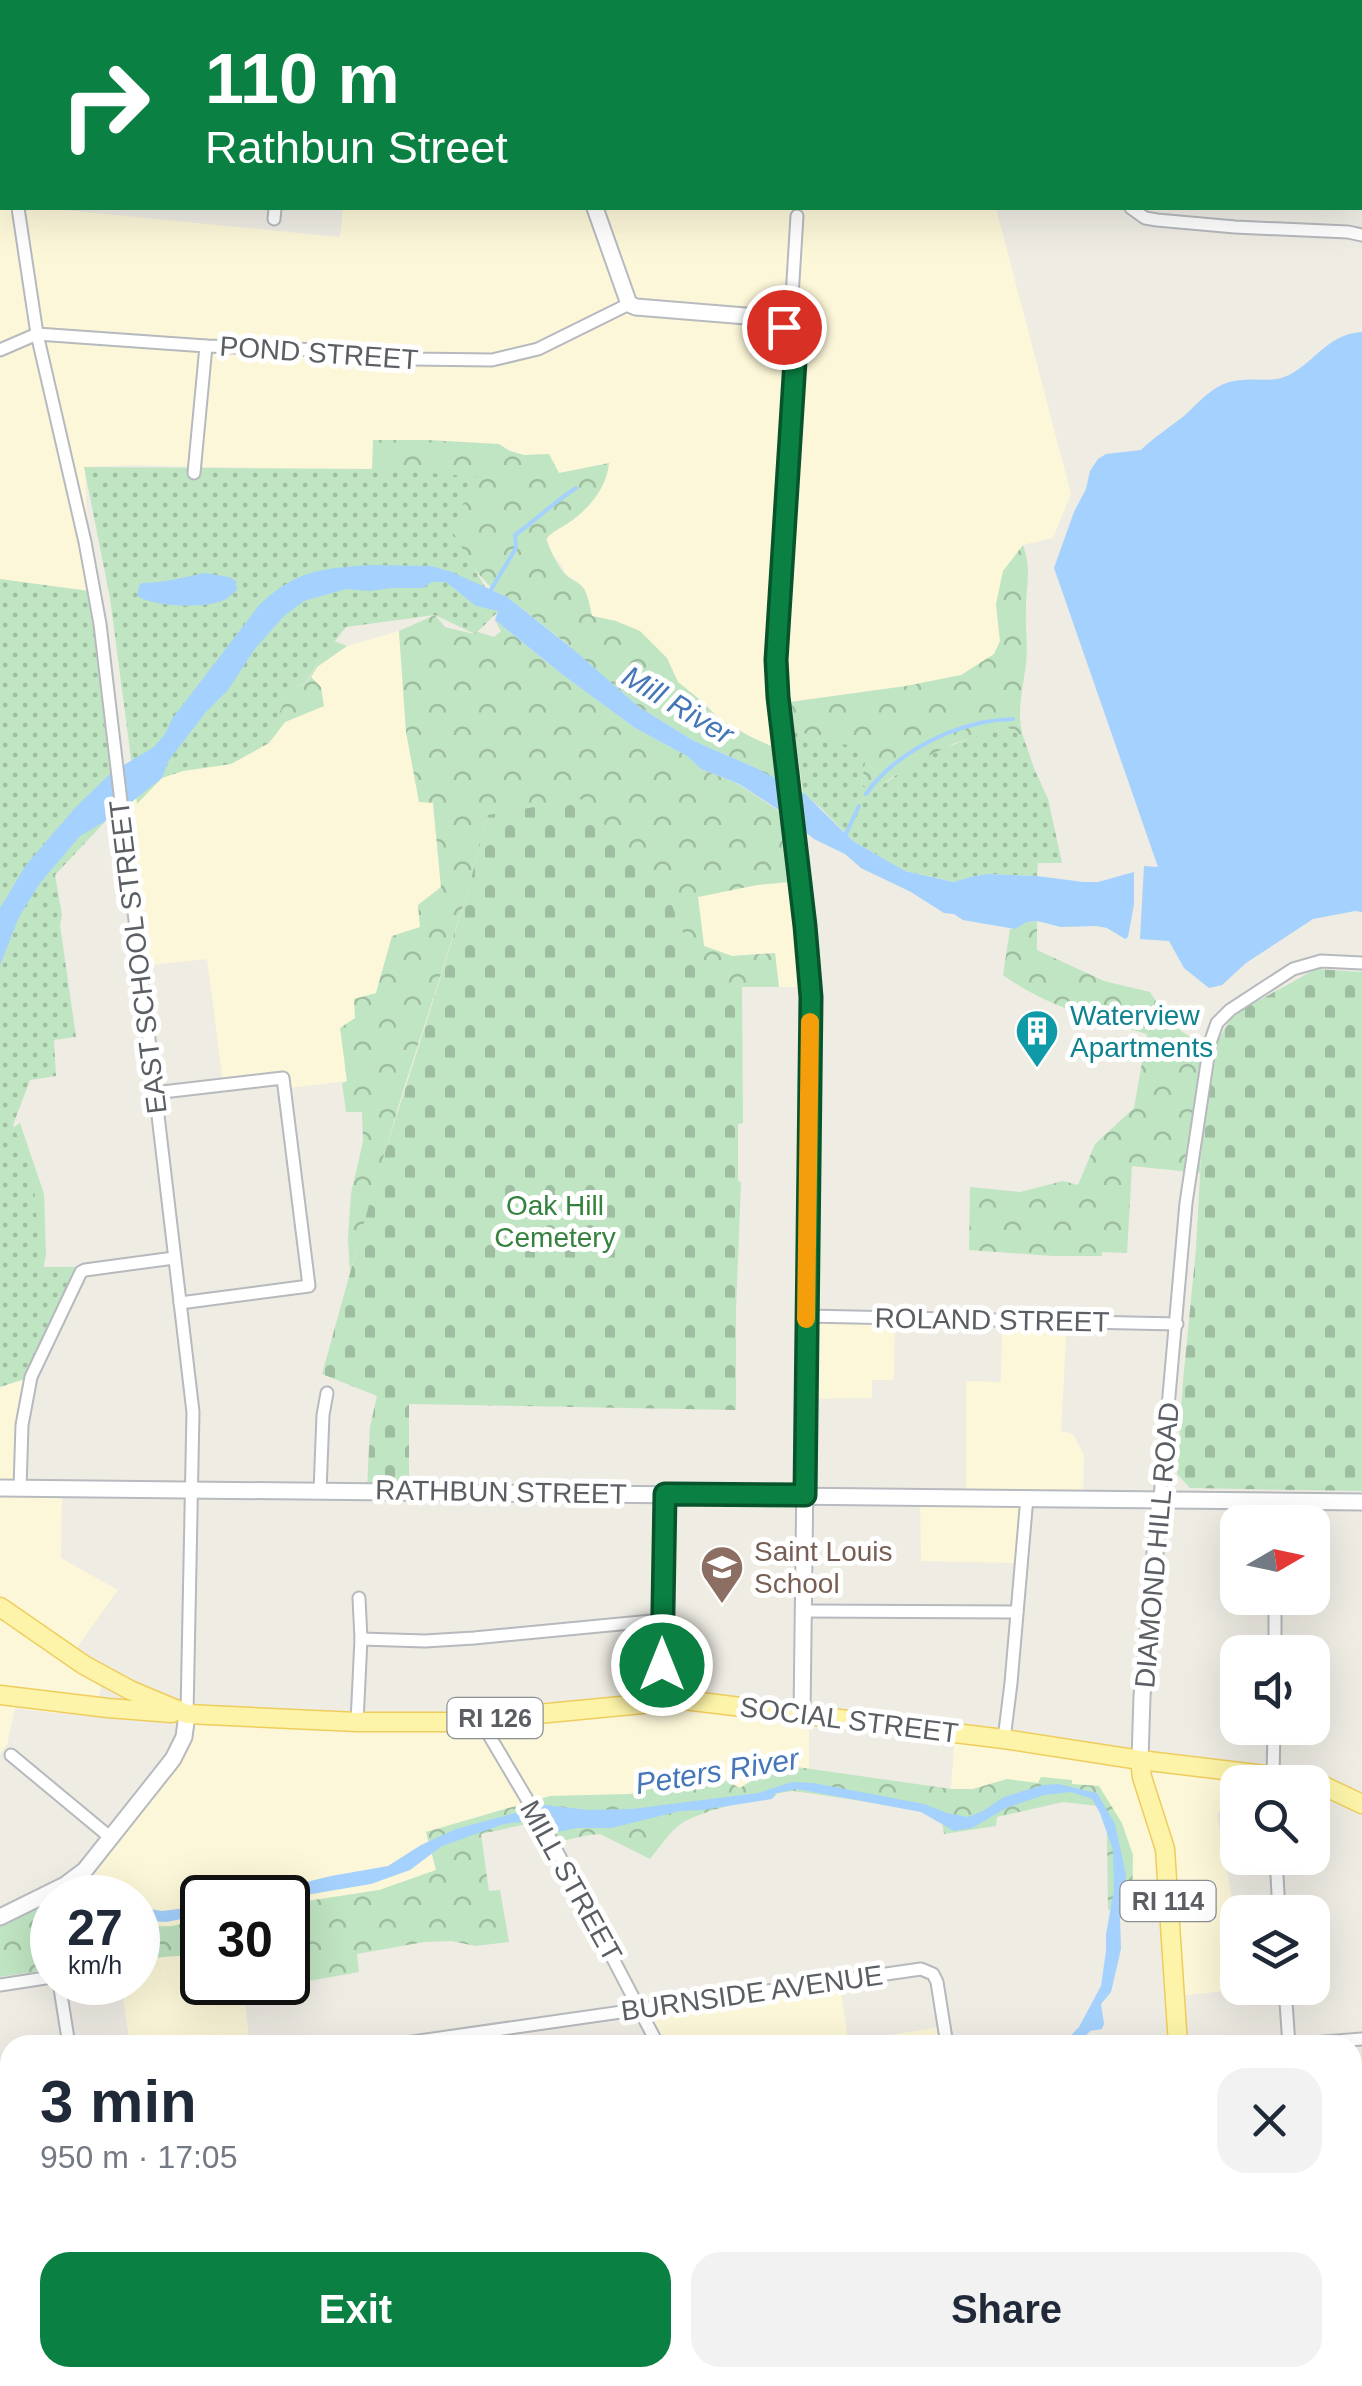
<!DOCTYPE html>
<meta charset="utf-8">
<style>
body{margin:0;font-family:Helvetica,sans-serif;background:#f2f2f3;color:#1f2937;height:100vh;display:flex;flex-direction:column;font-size:38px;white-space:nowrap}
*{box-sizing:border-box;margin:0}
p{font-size:32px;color:#747a83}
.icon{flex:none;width:55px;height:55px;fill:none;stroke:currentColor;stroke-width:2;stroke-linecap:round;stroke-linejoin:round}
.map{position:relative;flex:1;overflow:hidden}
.sheet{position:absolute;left:0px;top:2035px;width:1362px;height:352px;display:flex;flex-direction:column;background:#fff;border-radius:30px 30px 0 0;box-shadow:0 10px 40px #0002}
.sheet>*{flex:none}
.top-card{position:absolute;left:0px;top:0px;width:1362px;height:210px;box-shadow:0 10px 40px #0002;background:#0b8043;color:#fff;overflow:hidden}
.needle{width:65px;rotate:81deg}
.fabs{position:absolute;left:1220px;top:1505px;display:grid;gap:20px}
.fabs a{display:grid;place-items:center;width:110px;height:110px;border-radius:20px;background:#fff;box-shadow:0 10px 40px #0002;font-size:50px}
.speed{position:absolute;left:30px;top:1875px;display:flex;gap:20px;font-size:50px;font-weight:700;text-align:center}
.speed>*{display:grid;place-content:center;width:130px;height:130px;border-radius:50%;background:#fff;box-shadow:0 10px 40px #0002;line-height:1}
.speed small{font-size:25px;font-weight:400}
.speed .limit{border:5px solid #111;border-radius:15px;background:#fff;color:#111}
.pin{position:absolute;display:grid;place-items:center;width:85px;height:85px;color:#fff;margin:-42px;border:5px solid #fff;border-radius:50%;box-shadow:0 2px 10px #0007}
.me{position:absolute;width:110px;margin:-55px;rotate:0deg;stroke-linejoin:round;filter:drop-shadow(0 0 8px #0008)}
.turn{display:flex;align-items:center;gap:35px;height:210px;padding:0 40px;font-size:45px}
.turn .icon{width:130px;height:130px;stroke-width:2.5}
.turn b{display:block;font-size:70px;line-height:85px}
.round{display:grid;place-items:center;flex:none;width:105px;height:105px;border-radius:30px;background:#f2f2f3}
.overview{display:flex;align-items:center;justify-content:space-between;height:170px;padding:0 40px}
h1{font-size:60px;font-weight:800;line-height:75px}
.cta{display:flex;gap:20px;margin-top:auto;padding:20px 40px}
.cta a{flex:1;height:115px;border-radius:30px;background:#0b8043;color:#fff;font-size:40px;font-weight:800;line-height:115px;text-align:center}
.cta a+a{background:#f2f2f3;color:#1f2937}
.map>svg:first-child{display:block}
</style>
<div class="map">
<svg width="1362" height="2386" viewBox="0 0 1362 2386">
<defs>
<pattern id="forest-crowns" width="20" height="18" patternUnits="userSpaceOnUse" patternTransform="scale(2.5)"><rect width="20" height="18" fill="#c0e5c2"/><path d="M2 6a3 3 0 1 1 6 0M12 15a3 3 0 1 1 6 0" fill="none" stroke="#9fbda1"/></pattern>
<pattern id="cemetery-stones" width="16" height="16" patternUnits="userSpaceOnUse" patternTransform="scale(2.5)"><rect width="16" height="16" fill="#c0e5c2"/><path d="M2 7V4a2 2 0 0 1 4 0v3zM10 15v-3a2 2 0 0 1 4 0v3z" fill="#9fbda1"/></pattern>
<pattern id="park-dots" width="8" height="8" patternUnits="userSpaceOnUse" patternTransform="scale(2.5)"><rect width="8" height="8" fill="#c0e5c2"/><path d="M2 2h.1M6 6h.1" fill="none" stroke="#9fbda1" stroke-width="1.8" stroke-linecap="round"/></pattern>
</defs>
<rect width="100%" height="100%" fill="#eeece3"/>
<g fill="#fdf7d9">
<polygon points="2,107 2,208 44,208 340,237 343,208 996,208 1071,494 1053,538 1023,545 996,604 1000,641 995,654 961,675 906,686 790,702 803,793 776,781 771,746 751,737 718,718 704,703 678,682 666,658 616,621 592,616 585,589 578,582 565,574 561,564 552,554 547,537 555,528 573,520 558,473 549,454 524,455 510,451 498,444 428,440 374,440 372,471 132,465 85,467 89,591 6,581 0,579 0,108"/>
<polygon points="399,631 406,732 419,801 433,803 441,888 418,905 420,927 392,936 376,993 355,1018 341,1029 347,1081 280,1089 279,1078 223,1083 207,959 141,966 124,807 162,778 183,771 231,764 269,743 285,722 324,706 311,678 317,667 347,646"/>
<polygon points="779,811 804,830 817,987 779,987 775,953 732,956 704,946 698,896 757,885 790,882"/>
<polygon points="804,1315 895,1318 894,1380 872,1380 872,1398 803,1399"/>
<polygon points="1002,1321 1067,1322 1061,1431 1073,1434 1084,1455 1083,1500 1030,1498 1024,1563 921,1561 920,1498 966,1496 966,1381 1001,1382"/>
<polygon points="31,1377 21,1487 62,1490 61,1558 118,1590 72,1655 103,1674 96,1715 54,1713 15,1708 7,1745 0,1754 0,1387"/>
<polygon points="661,1701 809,1718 809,1769 790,1766 756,1778 740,1788 695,1765 679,1777 653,1788 630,1794 550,1796 471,1820 437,1870 413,1880 379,1890 288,1904 288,1898 202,1898 202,1919 172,1926 138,1927 138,1898 74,1897 69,1884 173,1757 189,1715 363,1722"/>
<polygon points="955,1734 1131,1760 1158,1851 1160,1905 1132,1908 1133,1855 1105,1797 1007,1779 973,1789 951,1789"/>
<polygon points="1139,1759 1231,1773 1230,1806 1217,1813 1237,1928 1238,1988 1251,1988 1171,1997 1164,1874"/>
<polygon points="202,1954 202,1982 268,1983 269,1988 244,1995 250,2045 130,2045 121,1983 138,1982 138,1959"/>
<polygon points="840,1980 848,2042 946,2026 948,2045 659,2045 644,2008"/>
<polygon points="795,2378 891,2378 881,2386 796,2386"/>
</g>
<polygon fill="#c0e5c2" points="20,1123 44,1194 46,1255 42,1274 0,1319 0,1137"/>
<g fill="url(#forest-crowns)">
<path d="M373 440H428L499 444 510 451 524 455 549 454 559 473 609 463C607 486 592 505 574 519 564 527 555 529 546 539 550 550 558 567 566 575 573 582 581 582 585 591 589 599 590 608 592 616L616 621 640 631 667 658 678 682 704 703 718 718 751 737 771 746 776 781 756 768 694 741 639 707 562 640 507 597 494 591 469 563 372 471Z"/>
<path d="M1023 545C1032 570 1026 584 1026 608 1025 627 1028 645 1026 664 1023 688 1016 713 1023 736L1008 728 955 743 892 777 872 793 861 783 865 764 831 742 809 736 794 728 790 702 906 686 961 675 994 654 1000 641 996 604 1003 571Z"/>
<polygon points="435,615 445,627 474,634 475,631 494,637 501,631 495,620 563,675 635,728 687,756 701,769 738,784 779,811 790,882 757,885 698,897 704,946 732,956 775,953 779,987 742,987 702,982 666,890 488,815 467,894 403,1091 350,1272 348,1239 351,1193 363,1142 362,1112 346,1112 342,1083 347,1081 340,1028 355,1018 354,999 376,993 392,936 420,927 418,905 441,887 433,803 419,802 406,732 399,631"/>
<polygon points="334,641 347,646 317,667 311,677 321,687 324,706 285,722 269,743 277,717 290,690 307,682 319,661"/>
<path d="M1037 921V950L1104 981 1150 992C1170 1022 1178 1038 1216 1044L1203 1122 1200 1173 1132 1166 1127 1253 1102 1252V1256H1053L969 1250 970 1187 1020 1192 1063 1181 1078 1185 1095 1144 1134 1108 1147 1034C1097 1020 1046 1006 1003 975L1010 929H1015L1027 922Z"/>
<path d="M695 1765 740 1788 756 1778 790 1766 951 1789H973L1007 1779 1038 1783 1041 1777 1072 1780V1784L1099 1786 1122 1823 1133 1855 1132 1908 1108 1910 1107 1832 1098 1806 1063 1802 997 1817 996 1826 944 1834 942 1820 923 1810 794 1791 778 1793 773 1798C752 1798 700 1812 682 1823 670 1831 659 1848 650 1859L600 1834 589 1835 552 1843 536 1822 481 1834 489 1891 500 1890 509 1942 475 1946 452 1941 424 1942 357 1954 359 1972 269 1988 268 1983 288 1982V1904L379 1890 436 1870 426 1832 550 1796 630 1794 654 1788 679 1777Z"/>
<polygon points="69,1884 74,1897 52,1898 52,1969 0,1977 0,1919"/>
<polygon points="202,1919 202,1954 138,1959 138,1927 172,1926"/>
<polygon points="385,2378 795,2378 796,2386 386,2386"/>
<polygon points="891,2378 958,2378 962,2386 881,2386"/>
</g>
<g fill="url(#cemetery-stones)">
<polygon points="1061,0 1362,0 1362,31 1360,31 1360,2 1064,2"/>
<polygon points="581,799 666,890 702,981 742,987 743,1123 738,1124 738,1181 741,1182 736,1310 736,1410 409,1404 409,1488 367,1490 370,1427 377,1396 322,1374 374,1187 467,894 488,815"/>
<polygon points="1316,969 1362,972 1362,1491 1190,1488 1177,1474 1183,1381 1196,1249 1203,1122 1216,1044 1230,1020 1245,1008"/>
</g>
<g fill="url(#park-dots)">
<polygon points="84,467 379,469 478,477 451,529 499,611 475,634 435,615 346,627 319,661 306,682 290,690 277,717 269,743 231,764 183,771 162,778 137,804 110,598"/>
<polygon points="0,579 89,591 115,811 55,875 62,915 60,925 76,1037 54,1040 56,1076 30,1080 13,1125 33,1176 41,1267 75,1267 31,1377 0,1387"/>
<path d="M794 728 809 736 864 749 865 764 861 783 872 793C916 758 953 741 1008 728L1023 736 1034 768 1048 799 1062 863H1038L1037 876 988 874 970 877 955 882 905 871 853 841 822 809 803 793Z"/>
</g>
<g fill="#a4d1fd">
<path d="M1362 332V912L1355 911 1313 919 1246 963 1222 985 1209 988 1184 968 1169 941 1140 939 1144 866 1158 867 1054 568 1074 512 1086 489 1090 471 1098 459 1106 454 1141 450C1154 437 1169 428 1184 416 1202 400 1215 381 1243 380 1260 378 1273 383 1289 375 1316 361 1328 334 1362 332Z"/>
<path d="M368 565 431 566 452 572 507 597 574 650 639 707 694 741 756 768 805 794 853 841 905 871 954 882 970 877 988 874 1037 876 1083 882H1098L1134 872V904L1128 937 1125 939 1107 928 1096 926 1061 927 1037 921 1027 922 1015 929 963 920 954 914 944 913 911 892 861 868 845 854 814 839 779 810 739 784 701 769 687 756 635 728 563 675 495 620 498 611 476 606 446 582H432L423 588H393L369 591 346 589 304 601 284 616 254 650 228 690 206 712 169 760 162 778 114 816 80 836 40 883 19 917 0 965V908L26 865 75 808 112 772 154 747 165 734 172 719 260 604C297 570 320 569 368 565Z"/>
<path d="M205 573 229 577 236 581 237 590C232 594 229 598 224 600 206 609 154 607 137 596L139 586 142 583C162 583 185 577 205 573Z"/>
<polygon points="792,1782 813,1783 924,1804 947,1813 968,1817 983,1811 1004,1797 1043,1785 1058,1784 1097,1793 1115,1824 1126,1875 1120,1917 1121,1949 1111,1992 1101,2004 1104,2024 1102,2029 1090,2031 1078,2045 1062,2045 1079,2027 1101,1986 1106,1951 1106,1934 1114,1890 1113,1850 1100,1813 1092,1799 1071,1792 1044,1795 1006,1808 972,1828 954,1831 921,1812 797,1789 776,1793 772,1799 702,1810 680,1811 611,1828 577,1828 557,1832 528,1821 504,1824 442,1846 410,1870 371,1884 288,1898 241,1898 331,1876 388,1866 421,1845 456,1829 545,1805 588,1810 632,1809 758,1793"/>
<polygon points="202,1906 202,1915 166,1922 138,1920 138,1907 162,1911"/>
</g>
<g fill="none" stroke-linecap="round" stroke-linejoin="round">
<g stroke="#a4d1fd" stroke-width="4">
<path d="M489 593 516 548 515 535C536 520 554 502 576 488"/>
<path d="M866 794C890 759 938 732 980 723 991 720 1002 720 1013 719"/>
<polyline points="845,836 859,806"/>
</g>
<g stroke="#b6b9bd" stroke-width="15">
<g id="street">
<polyline points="66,0 67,2"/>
<polyline points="153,0 153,2"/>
<polyline points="241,0 241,2"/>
<polyline points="664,0 665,2"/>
<polyline points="341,2 341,0"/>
<polyline points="18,208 37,334 85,542 100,624 193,1412 187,1714"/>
<polyline points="1131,208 1145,218 1157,220 1235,227 1348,232 1362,235"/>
<polyline points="274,219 275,208"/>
<polyline points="785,327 792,297 797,216"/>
<polyline points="0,350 37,334 206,346 321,350 411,359 492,360 538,349 629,304"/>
<polyline points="194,473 206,346"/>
<polyline points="154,1093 283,1078 309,1286 180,1303"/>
<polyline points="807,1316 1177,1324"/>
<polyline points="20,1488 22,1425 31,1377 81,1272 85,1270 174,1258"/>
<polyline points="320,1491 323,1415 327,1393"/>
<polyline points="1160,1498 1186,1203 1210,1043 1217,1023 1230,1010 1293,969 1321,961 1362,963"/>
<polyline points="1276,1522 1276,1501"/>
<polyline points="1275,1598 1275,1652"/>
<polyline points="803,1611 1017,1612"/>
<polyline points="361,1639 425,1641 474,1638 662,1620"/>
<polyline points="663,1701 665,1493"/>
<polyline points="480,1720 550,1838 658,2045"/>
<polyline points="357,1722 361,1639 359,1598"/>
<polyline points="1004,1739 1011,1683 1027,1497"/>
<polyline points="11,1755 111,1838"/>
<polyline points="1273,1778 1274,1728"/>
<polyline points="1276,1858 1279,1912"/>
<polyline points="59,1982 69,2045"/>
<polyline points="0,1985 52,1977"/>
<polyline points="1285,1988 1289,2045"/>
<polyline points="391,2045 921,1969 933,1974 937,1982 947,2045"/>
<polyline points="1285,2045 1362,2039"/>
<polyline points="0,2103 10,2102"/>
<polyline points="1352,2275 1362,2273"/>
<polyline points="118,2378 119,2386"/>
<polyline points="224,2386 278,2378"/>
</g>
</g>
<g stroke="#b7babf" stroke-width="19">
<g id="secondary">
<polyline points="518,0 519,2"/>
<polyline points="1040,0 1043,2"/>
<polyline points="752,2 758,0"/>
<polyline points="1360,41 1362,41"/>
<polyline points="0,109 2,108"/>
<path d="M595 208 629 304 636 307 769 318C784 324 790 332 795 347L776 661 778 697 805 926 811 997 802 1715"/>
<polyline points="0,1488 1362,1502"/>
<polyline points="1140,1760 1142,1696 1160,1498"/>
<polyline points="0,1917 65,1885 85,1870 173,1759 184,1737 187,1714"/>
<polyline points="0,2252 10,2250"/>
</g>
</g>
<g stroke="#eecd5c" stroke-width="21">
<g id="primary">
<polyline points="0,1607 84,1665 130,1690 187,1714 357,1722 454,1722 684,1700 1004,1739 1140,1760 1273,1776 1305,1782"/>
<polyline points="0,1695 108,1708 172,1713"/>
<polyline points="1140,1760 1142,1777 1165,1849 1178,2045"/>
<polyline points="1312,1784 1324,1786 1362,1804"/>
<polyline points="1209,2378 1211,2386"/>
</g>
</g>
<use href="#street" stroke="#fff" stroke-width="11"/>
<use href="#secondary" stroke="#fff" stroke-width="15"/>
<use href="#primary" stroke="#fdf4a9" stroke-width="18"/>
</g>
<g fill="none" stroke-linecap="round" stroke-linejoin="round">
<g stroke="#07532c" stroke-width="25">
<path id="route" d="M662 1665 665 1494 805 1495 811 997 805 926 778 697 776 660 795 361C795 347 794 338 784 327"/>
</g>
<use href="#route" stroke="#0b8043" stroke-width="18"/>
<polyline stroke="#f59e0b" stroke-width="18" points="806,1319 810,1022"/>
</g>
<defs>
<g id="building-pin" transform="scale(2.25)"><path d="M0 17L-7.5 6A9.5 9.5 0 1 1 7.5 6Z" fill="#0f9aa8" stroke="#fff"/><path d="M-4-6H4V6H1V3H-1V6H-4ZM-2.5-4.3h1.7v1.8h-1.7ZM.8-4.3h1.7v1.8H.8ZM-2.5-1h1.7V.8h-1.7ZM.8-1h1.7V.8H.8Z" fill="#fff"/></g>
<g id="school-pin" transform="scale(2.25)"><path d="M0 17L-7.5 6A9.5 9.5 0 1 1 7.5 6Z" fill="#8d6e63" stroke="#fff"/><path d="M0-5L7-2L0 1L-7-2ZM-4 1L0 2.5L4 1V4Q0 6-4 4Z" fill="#fff"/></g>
</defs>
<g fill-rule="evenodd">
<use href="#building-pin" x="1037" y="1031"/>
<use href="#school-pin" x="722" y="1567"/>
</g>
<g text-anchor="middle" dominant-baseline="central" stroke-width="10" stroke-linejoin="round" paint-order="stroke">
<g fill="#fff" stroke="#8c8f92" stroke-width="2.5">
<rect x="447.5" y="1698" width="95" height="40" rx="8"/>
<rect x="1120.5" y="1881" width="95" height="40" rx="8"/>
</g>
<g font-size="25" font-weight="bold" fill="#5b5f64">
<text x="495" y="1718">RI 126</text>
<text x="1168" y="1901">RI 114</text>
</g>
<g font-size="28" fill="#5b5f64" stroke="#fff">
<text transform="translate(319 353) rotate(4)">POND STREET</text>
<text transform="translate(138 957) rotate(-97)">EAST SCHOOL STREET</text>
<text transform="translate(992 1320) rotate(1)">ROLAND STREET</text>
<text transform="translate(501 1492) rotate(1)">RATHBUN STREET</text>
<text transform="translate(1157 1545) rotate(-85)">DIAMOND HILL ROAD</text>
<text transform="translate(849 1720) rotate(7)">SOCIAL STREET</text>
<text transform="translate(571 1881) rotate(61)">MILL STREET</text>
<text transform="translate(752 1993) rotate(-8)">BURNSIDE AVENUE</text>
</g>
<g font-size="28" fill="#0d838f" stroke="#fff" text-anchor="start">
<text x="1070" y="1015">Waterview<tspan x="1070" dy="32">Apartments</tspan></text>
</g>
<g font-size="28" fill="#35813e" stroke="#fff">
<text x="555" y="1205">Oak Hill<tspan x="555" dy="32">Cemetery</tspan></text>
</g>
<g font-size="28" fill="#785e54" stroke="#fff" text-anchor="start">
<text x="754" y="1551">Saint Louis<tspan x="754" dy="32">School</tspan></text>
</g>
<g font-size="30" font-style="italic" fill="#4476b8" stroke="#fff">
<text transform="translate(678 705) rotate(31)">Mill River</text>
<text transform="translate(717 1771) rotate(-9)">Peters River</text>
</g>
</g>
</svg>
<div class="fabs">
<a><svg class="needle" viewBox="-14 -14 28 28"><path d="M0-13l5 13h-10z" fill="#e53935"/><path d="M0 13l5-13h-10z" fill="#747a83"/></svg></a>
<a><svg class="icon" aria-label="sound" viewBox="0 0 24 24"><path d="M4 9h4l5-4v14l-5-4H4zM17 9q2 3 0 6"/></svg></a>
<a><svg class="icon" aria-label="search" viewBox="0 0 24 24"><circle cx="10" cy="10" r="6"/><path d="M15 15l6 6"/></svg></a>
<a><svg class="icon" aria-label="layers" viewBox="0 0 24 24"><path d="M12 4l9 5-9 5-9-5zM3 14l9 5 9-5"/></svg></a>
</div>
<div class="speed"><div>27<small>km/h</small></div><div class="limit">30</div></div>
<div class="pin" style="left:784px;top:327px;background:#d93025"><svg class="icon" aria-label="arrive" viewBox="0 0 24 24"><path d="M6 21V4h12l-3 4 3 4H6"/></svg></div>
<svg class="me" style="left:662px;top:1665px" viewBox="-20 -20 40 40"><circle r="17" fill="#0b8043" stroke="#fff" stroke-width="3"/><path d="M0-11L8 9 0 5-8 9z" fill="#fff"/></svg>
<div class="top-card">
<div class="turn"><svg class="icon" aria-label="right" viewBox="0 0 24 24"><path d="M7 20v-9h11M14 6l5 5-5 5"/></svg><div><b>110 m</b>Rathbun Street</div></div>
</div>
<section class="sheet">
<div class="overview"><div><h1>3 min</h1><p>950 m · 17:05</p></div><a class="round"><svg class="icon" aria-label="close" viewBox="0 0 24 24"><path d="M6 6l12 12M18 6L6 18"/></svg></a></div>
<div class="cta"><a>Exit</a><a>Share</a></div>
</section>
</div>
